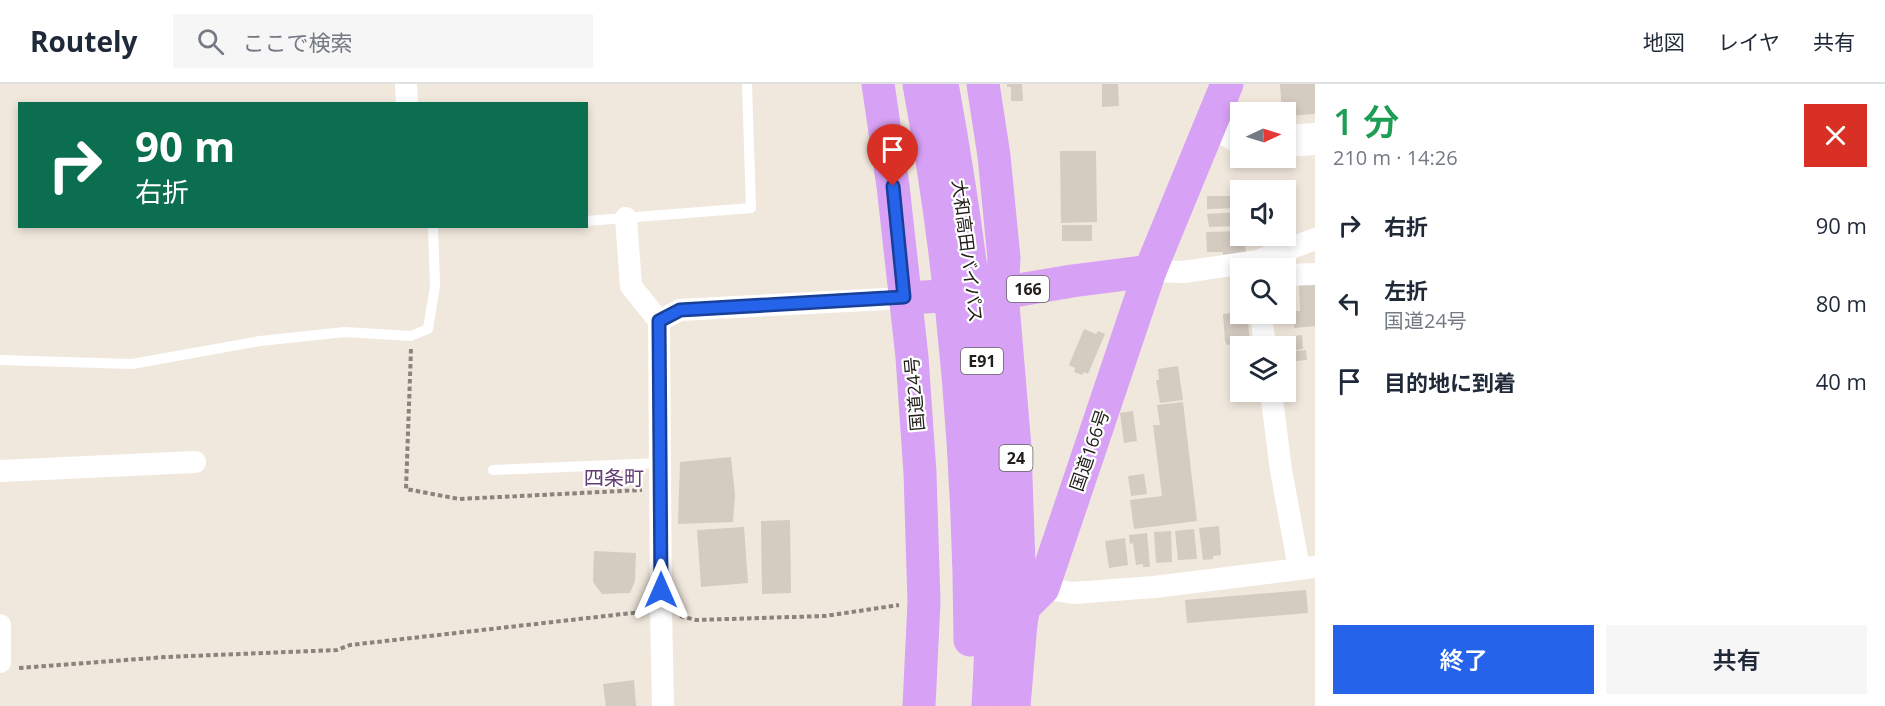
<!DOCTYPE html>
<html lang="ja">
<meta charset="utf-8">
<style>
body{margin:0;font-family:"Open Sans","Noto Sans JP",sans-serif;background:#f6f6f7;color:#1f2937;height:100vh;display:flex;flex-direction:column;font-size:22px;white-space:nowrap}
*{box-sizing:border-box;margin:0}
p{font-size:20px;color:#747a83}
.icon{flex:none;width:33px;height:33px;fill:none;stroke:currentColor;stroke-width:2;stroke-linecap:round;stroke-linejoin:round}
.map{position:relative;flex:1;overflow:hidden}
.details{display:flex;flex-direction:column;background:#fff;width:570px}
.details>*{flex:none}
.guide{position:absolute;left:18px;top:18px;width:570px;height:126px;border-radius:0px;box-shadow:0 3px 9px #0003;background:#0b6e4f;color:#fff;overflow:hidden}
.needle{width:39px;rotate:86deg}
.controls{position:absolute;left:1230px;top:18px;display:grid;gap:12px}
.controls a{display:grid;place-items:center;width:66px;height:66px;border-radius:0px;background:#fff;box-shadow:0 3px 9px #0003;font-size:30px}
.pin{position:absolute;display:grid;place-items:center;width:51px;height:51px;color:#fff;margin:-62px -26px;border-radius:50% 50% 50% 0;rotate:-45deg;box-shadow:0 0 6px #0007}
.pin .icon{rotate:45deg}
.me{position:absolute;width:66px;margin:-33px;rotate:0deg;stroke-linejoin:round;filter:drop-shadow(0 0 4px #0008)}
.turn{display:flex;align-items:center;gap:21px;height:126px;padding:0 18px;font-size:27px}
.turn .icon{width:78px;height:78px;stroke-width:2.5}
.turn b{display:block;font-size:42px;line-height:51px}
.round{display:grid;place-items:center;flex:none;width:63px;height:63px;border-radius:0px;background:#f6f6f7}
.headline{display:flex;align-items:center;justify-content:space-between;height:102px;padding:0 18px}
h1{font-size:36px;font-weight:600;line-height:45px;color:#1e9e55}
.primary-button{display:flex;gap:12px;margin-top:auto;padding:12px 18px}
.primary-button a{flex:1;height:69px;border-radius:0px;background:#2563eb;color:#fff;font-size:24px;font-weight:600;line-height:69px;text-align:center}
.primary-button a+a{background:#f6f6f7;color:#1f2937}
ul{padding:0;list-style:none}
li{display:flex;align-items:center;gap:18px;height:78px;padding:0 18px}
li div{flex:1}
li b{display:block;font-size:22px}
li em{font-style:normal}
header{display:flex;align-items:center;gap:36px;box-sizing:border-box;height:84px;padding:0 30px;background:#fff;border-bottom:2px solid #e0e1e3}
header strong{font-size:28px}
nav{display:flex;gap:33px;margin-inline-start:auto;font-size:21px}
.search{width:420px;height:54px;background:#f6f6f7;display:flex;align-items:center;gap:15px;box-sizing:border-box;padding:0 21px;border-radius:0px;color:#747a83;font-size:22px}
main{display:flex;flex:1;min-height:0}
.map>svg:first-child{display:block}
</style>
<header>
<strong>Routely</strong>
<div class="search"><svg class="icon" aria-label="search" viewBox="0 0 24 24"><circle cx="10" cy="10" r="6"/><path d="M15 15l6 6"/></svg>ここで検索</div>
<nav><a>地図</a><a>レイヤ</a><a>共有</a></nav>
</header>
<main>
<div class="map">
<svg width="1315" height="622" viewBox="0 0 1315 622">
<rect width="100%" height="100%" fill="#f1e8dd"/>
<g fill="#d4cbc1">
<polygon points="1007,0 1022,0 1023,17 1011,17 1011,3 1007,3"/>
<polygon points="1102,0 1118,0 1119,22 1102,23"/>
<polygon points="1280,0 1315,0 1315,30 1286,32 1286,28 1282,28"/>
<polygon points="1060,67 1096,67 1097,138 1061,139"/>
<polygon points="1207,112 1240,112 1240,124 1207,125"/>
<polygon points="1240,128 1240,142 1209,143 1207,130"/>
<rect x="1062" y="141" width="30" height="16"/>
<polygon points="1240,147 1240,152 1245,152 1246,173 1223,174 1223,168 1207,168 1206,148"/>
<polygon points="1315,200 1315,242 1294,244 1293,227 1300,227 1299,201"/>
<polygon points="1240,214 1240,230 1247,230 1250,258 1227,261 1225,257 1223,230 1231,229 1230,216"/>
<polygon points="1084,245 1096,250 1098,247 1105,250 1088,290 1084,288 1082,291 1074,288 1075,284 1069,281"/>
<polygon points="1302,251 1303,265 1286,267 1286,262 1274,262 1273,254"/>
<polygon points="1306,266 1307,276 1286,278 1286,268"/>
<polygon points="1178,282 1183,316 1160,319 1156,296 1159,296 1158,285"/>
<polygon points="1183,318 1197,437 1134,445 1130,416 1162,412 1153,341 1160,341 1157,321"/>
<polygon points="1133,327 1137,357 1124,359 1120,329"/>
<polygon points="731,373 735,411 733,438 678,440 680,378"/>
<polygon points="1144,390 1147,410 1131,412 1128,392"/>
<polygon points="790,436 791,509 762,510 761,437"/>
<polygon points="1219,442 1221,471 1213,472 1213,475 1203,476 1199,444"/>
<polygon points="744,443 748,499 701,503 697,446"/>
<polygon points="1194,445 1197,475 1178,476 1175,447"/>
<polygon points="1171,447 1172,478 1156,479 1154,448"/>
<polygon points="1147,449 1150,483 1143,483 1143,480 1136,481 1133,459 1130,460 1129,451"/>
<polygon points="1125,454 1128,481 1109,484 1105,457"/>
<polygon points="594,467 636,469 635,497 630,509 602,510 593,498"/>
<polygon points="1306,506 1308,529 1187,539 1185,516"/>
<polygon points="634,596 636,622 606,622 603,600"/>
</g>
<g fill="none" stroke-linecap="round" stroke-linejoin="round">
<g stroke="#8a847c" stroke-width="4" stroke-dasharray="4.5 3" stroke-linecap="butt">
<polyline points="411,265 406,405 459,415 642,406"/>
<polyline points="680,532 696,536 825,532 899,521"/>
<polyline points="19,584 166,573 337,566 350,561 641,528"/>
</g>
<g stroke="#fff" stroke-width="10">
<polyline points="586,137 751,124 747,0"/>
<polyline points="0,276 132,280 260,257 345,248 411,252 428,245 435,202 433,142"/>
<polyline points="493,386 661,379"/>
</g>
<g stroke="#fff" stroke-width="22">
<polyline points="406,0 407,20"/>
<polyline points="626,134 631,202 659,237 661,526 663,622"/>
<polyline points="1150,187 1184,188 1257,177 1315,155"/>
<polyline points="1286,191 1315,190"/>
<polyline points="1261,230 1265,262"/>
<polyline points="659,237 680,226 904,214"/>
<polyline points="1271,308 1281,386 1299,484"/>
<polyline points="0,387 195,378"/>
<polyline points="1043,504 1073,509 1154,503 1315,483"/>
<polyline points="0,541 0,578"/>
</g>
<g stroke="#fff" stroke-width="32">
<polyline points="1211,37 1240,54"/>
<polyline points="1286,57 1315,55"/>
</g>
<g stroke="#d7a1f5" stroke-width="33">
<polyline points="878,0 893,102 912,273 920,389 924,518 919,622"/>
<path d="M919 0C953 186 969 367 970 556"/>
<path d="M942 0C980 206 1001 413 988 622"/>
<polyline points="983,0 994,72 1004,174 1002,209 1015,364 1021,539 1014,622"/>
<polyline points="904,214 1002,209 1072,197 1150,187"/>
<polyline points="1021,539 1024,523 1043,504 1150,187 1227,0"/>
</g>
</g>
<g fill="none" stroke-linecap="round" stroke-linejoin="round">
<g stroke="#184099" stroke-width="15">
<polyline id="route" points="661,506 659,237 680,226 904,213 893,102"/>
</g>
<use href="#route" stroke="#2563eb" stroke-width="10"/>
</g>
<g text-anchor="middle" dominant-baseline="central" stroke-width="4.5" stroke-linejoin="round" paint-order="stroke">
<g fill="#fff" stroke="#656360" stroke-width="1.5">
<rect x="1007" y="192" width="42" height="26" rx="4.5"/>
<rect x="961" y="264" width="42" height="26" rx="4.5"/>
<rect x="999.5" y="361" width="33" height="26" rx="4.5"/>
</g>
<g font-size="16" font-weight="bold" fill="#23201c">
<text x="1028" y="205">166</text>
<text x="982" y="277">E91</text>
<text x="1016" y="374">24</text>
</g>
<g font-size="18" fill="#23201c" stroke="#fff">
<text transform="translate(968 167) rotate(83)">大和高田バイパス</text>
<text transform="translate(914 310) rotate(-95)">国道24号</text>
<text transform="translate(1089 366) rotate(-71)">国道166号</text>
</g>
<g font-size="20" fill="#613c75" stroke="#fff">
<text x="614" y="393">四条町</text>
</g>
</g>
</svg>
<div class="controls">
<a><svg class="needle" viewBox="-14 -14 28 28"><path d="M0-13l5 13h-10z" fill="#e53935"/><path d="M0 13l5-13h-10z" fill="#747a83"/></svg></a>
<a><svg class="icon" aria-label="sound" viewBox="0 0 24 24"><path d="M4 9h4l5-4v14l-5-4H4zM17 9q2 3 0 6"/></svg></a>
<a><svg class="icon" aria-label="search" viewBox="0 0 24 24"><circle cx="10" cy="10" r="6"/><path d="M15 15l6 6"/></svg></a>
<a><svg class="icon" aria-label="layers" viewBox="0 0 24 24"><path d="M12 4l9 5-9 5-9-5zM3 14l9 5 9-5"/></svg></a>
</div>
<div class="pin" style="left:893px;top:102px;background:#d93025"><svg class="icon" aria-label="arrive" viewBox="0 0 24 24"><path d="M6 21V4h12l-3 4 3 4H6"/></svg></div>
<svg class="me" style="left:661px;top:506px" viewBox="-20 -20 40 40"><path d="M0-17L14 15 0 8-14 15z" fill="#2563eb" stroke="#fff" stroke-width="4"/></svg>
<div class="guide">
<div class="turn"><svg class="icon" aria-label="right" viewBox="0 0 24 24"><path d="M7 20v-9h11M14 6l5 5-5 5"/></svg><div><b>90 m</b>右折</div></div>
</div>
</div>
<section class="details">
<div class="headline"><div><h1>1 分</h1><p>210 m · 14:26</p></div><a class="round" style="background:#d93025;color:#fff"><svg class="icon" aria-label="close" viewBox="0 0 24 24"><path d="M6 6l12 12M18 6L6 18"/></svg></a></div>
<ul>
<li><svg class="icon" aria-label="right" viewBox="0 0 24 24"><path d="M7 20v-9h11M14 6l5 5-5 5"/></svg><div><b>右折</b></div><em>90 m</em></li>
<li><svg class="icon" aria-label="left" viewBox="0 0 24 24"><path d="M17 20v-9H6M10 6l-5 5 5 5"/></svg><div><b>左折</b><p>国道24号</p></div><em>80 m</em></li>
<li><svg class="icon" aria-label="arrive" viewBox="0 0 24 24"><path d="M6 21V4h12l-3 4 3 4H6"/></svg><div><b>目的地に到着</b></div><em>40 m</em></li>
</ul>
<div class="primary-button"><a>終了</a><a>共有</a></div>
</section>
</main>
